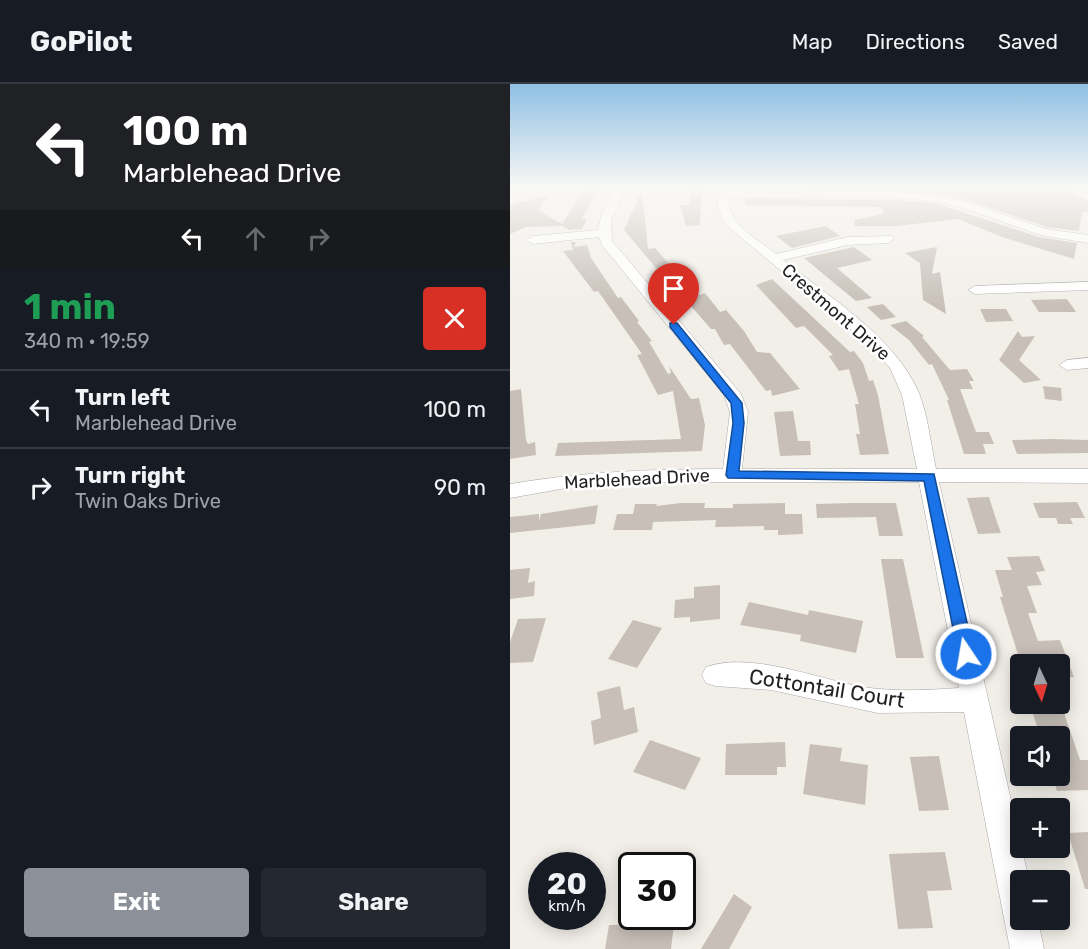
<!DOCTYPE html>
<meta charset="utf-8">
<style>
body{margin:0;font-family:Rubik,sans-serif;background:#242831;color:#f1f3f6;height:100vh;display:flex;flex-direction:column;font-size:22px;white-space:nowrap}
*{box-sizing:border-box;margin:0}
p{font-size:20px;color:#9ea1a6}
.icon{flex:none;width:33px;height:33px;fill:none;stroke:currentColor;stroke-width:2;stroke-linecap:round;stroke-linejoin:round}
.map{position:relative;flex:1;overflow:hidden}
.side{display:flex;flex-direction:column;background:#171b24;width:510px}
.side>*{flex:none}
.banner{background:#202124;color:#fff;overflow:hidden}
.needle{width:39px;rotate:176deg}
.fabs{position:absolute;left:500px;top:570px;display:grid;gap:12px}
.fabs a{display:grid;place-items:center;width:60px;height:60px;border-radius:6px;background:#171b24;box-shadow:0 3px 15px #0003;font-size:30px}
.speed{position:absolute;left:18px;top:768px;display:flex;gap:12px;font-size:30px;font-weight:700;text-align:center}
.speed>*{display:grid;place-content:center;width:78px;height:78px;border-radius:50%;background:#171b24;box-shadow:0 3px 15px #0003;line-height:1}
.speed small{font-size:15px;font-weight:400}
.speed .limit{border:3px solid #111;border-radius:9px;background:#fff;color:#111}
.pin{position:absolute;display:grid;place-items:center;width:51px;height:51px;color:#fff;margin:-62px -26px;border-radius:50% 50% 50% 0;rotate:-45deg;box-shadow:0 0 6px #0007}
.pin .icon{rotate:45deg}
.me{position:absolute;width:66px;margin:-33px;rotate:348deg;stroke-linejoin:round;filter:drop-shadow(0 0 4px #0008)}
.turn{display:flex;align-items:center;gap:21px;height:126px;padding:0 24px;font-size:27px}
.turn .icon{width:78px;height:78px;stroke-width:2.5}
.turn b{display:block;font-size:42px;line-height:51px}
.lanes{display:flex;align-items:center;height:57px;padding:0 24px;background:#0003;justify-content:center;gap:30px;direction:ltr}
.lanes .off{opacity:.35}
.round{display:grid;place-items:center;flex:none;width:63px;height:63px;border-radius:6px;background:#242831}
.overview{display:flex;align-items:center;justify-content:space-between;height:102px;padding:0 24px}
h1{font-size:36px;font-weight:700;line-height:45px;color:#1e9e55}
.action{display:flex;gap:12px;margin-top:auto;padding:12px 24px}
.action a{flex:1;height:69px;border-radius:6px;background:#8c9099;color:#fff;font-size:24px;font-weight:700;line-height:69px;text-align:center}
.action a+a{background:#242831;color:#f1f3f6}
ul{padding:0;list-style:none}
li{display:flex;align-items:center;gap:18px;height:78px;padding:0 24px;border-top:2px solid #363941}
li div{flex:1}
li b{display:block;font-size:22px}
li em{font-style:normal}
header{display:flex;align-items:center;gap:36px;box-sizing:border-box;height:84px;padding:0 30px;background:#171b24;border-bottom:2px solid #363941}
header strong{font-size:28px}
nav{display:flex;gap:33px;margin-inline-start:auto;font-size:21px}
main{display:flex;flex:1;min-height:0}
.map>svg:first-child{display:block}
</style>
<header>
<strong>GoPilot</strong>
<nav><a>Map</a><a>Directions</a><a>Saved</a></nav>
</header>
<main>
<section class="side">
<div class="banner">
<div class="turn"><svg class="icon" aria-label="left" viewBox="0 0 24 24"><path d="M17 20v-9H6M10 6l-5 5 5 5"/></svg><div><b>100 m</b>Marblehead Drive</div></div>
<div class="lanes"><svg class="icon" aria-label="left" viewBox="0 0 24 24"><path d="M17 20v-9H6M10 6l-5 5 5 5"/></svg><svg class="icon off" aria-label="ahead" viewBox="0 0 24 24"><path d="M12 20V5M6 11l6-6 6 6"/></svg><svg class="icon off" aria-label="right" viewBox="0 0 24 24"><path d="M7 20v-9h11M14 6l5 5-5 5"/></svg></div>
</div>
<div class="overview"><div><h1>1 min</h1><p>340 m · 19:59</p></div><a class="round" style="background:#d93025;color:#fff"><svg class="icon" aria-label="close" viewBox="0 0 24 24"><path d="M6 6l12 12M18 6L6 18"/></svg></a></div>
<ul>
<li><svg class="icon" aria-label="left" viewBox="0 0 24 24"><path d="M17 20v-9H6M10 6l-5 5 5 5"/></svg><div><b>Turn left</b><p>Marblehead Drive</p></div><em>100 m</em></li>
<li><svg class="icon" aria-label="right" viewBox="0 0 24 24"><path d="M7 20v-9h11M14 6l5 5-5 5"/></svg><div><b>Turn right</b><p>Twin Oaks Drive</p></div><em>90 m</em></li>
</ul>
<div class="action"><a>Exit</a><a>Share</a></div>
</section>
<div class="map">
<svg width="578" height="865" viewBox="0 0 578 865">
<rect width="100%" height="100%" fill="#f2efe9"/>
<g fill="#c7bfb8">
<polygon points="183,103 195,103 191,117 190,141 176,142 170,121 179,121"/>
<polygon points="237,103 445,103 467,106 468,103 549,103 578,118 578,127 572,128 569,147 537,143 457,116 425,109"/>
<polygon points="74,106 88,106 72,135 77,135 72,145 59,146 52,142 16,143 0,150 0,121 39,111 28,126 52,140"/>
<polygon points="132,106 138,165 145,164 166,188 152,191 114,146"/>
<polygon points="235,115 389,116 425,119 529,153 567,159 564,175 492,153 448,135 386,142 345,142 344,136 373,130 372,123 235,121"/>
<polygon points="316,142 330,152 282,164 266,152"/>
<polygon points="61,158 66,158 64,163 77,161 81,174 108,214 111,213 129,237 127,238 142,257 139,258 158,290 161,289 159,282 181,315 189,314 195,341 192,367 45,372 48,359 171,355 163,307 148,311 127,271 132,270 88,207 84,208 53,167 63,166"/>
<polygon points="344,163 362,176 327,184 362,214 346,217 294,174"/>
<polygon points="427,163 422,190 430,188 436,230 413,216 410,179 395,169"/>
<polygon points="170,189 189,211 195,209 210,228 216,226 234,247 247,268 260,269 290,305 262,312 261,306 256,307 220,260 214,261 205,245 201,245 160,198"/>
<polygon points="262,195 340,268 344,267 353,279 359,297 363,296 368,311 379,370 350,371 346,350 350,350 345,320 349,320 339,285 329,287 319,272 323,271 294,242 286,244 246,201"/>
<polygon points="557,215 566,228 529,228 521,216"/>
<polygon points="373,220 386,233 371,236 357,223"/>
<polygon points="470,225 496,225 503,237 476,238"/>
<polygon points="396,237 414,252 412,253 440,286 457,285 464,297 459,297 463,305 450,305 466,348 479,348 484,360 473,360 476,370 454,370 437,316 439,316 422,280 419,281 399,256 380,241"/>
<polygon points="508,247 512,253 525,252 509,276 531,296 514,299 489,276"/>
<polygon points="533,302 551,304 552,317 535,315"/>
<polygon points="11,305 16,356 18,360 25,358 26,371 0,375 0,307"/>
<polygon points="283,327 288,357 300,357 301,371 270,372 264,328"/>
<polygon points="541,355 578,356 578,369 507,370 502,356"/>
<polygon points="479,413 486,435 491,449 468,450 457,414"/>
<polygon points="567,418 575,434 560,434 563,440 548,440 546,434 529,434 523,419"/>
<polygon points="171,419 195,419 194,424 223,424 223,420 275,419 275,430 292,430 293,450 268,451 268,446 254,446 254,442 205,443 206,436 143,438 142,446 103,446 107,430 123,430 125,420 147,420 146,422"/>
<polygon points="343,419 386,419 393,452 369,452 366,433 307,434 306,420"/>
<polygon points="88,421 85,440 0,449 0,433 29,430 29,437 31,430"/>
<polygon points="529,472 535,487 526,488 532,501 517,502 527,529 518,529 528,557 550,556 564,593 549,594 549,580 511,580 490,513 493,513 485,486 502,486 497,473"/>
<polygon points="371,475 393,475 414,574 386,574"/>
<polygon points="20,484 18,499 25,497 24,512 0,515 0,486"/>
<polygon points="210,501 210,535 180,538 180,533 164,534 165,516 184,514 184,503"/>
<polygon points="239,518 298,531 299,526 353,537 346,569 290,557 291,551 230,541"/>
<polygon points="36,534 23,578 0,579 0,558 8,535"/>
<polygon points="123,536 152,544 127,584 98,575"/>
<polygon points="110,602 114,626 124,623 128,648 84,661 81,637 91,634 87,608"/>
<polygon points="520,620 551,620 570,676 578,676 578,706 547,707 542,692 549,692 549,652 530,652"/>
<polygon points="140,656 191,674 175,706 123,688"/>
<polygon points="275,658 276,683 267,683 267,691 215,691 216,660"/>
<polygon points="300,660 332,664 330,677 358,681 355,721 293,710"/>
<polygon points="429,672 439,726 409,727 400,673"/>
<polygon points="578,748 578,805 575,805 558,749"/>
<polygon points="435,768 442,806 417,807 423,844 388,845 379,770"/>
<polygon points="224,810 242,823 219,865 191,865"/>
<polygon points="164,840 161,865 95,865 99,841"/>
</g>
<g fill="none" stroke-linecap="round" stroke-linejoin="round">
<g stroke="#a9a9a9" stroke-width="1">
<g id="minor">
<path d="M107 103H117L101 136 102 157 231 310 238 328 232 385H407L392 311 380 284 361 262 214 139 207 122 210 103H220V107L389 108 425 111 457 118 536 145 578 151V159L530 151 450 123 425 117 389 114 219 113C215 139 248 155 266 170L338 153 382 152 384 155 378 159 338 161 273 176C319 213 385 253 409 309 418 332 421 361 426 385H578V399L429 398 519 796H510V836H528L534 865H500L454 628 368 629 261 606 205 602 196 599 192 591 196 583C240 567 308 595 353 603 385 608 417 606 449 604L409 398H133L62 403 0 414V400C71 388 141 385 213 385L220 328 214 311 92 161 89 153 23 160 17 156 23 152 88 146 92 129Z"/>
<polygon points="551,103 564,103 578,109 578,116"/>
<polygon points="578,198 578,206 465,210 458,206 465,202"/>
<polygon points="578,274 578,284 557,286 549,281 557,276"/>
</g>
</g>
<use href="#minor" fill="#fff" fill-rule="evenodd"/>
</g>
<linearGradient id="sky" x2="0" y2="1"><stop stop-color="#8fc0e4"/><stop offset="0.46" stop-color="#f9f8f5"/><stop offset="1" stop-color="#f9f8f5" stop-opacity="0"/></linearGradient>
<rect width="578" height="224" fill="url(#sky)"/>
<polygon fill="#1a73e8" stroke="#114b97" stroke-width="1.5" points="160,239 167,239 232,319 234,339 229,387 424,390 464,570 462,575 450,575 448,570 414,397 218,394 216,391 223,339 221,319 160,243"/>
<g text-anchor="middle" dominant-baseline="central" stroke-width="5" stroke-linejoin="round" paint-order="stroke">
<g font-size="18" fill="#222" stroke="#fff">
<text transform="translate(326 228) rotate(41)">Crestmont Drive</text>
<text transform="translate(127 395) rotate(-3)">Marblehead Drive</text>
</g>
<g font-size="21" fill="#222" stroke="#fff">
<text transform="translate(317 604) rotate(9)">Cottontail Court</text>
</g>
</g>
</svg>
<div class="fabs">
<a><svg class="needle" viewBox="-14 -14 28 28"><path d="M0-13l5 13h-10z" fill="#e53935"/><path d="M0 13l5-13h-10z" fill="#9ea1a6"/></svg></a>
<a><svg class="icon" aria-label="sound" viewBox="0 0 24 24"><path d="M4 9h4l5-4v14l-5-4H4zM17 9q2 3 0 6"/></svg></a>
<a>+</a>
<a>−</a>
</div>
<div class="speed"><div>20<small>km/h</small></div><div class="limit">30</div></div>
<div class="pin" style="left:164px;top:241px;background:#d93025"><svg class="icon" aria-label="arrive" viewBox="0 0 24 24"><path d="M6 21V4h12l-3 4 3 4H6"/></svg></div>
<svg class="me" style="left:456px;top:570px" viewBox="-20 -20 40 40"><circle r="17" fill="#1a73e8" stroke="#fff" stroke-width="3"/><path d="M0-11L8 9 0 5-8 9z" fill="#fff"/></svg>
</div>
</main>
